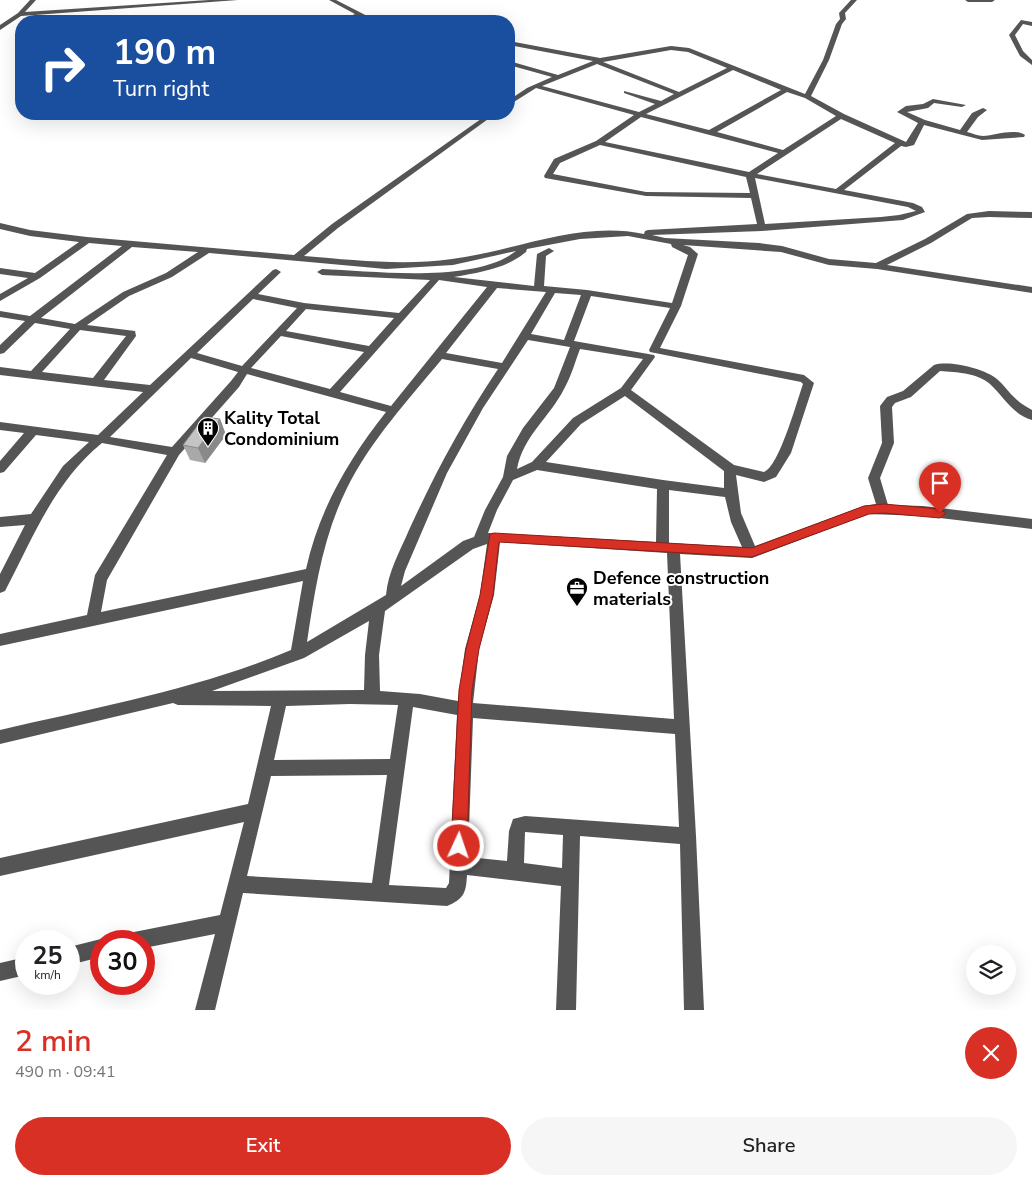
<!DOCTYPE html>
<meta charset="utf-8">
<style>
body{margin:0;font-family:"Nunito Sans",sans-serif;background:#f6f6f6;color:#202124;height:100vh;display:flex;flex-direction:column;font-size:19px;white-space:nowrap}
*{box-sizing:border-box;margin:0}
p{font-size:16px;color:#757577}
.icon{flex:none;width:28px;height:28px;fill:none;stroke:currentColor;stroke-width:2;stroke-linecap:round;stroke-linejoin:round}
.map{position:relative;height:1010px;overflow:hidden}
.side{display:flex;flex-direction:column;background:#fff;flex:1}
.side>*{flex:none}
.hud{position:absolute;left:15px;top:15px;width:500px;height:105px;border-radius:20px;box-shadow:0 5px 20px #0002;background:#1a4fa0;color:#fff;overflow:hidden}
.fabs{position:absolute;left:966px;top:945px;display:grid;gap:10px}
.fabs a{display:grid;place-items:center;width:50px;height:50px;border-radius:50%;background:#fff;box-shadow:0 5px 20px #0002;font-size:25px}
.speed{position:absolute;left:15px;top:930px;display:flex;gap:10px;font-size:25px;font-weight:700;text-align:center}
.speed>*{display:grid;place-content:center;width:65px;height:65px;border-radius:50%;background:#fff;box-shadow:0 5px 20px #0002;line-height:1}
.speed small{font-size:12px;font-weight:400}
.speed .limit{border:8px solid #d22;background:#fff;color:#111}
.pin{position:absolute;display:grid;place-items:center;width:42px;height:42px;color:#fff;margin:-51px -21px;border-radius:50% 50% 50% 0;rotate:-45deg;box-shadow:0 0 5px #0007}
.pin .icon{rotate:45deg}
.me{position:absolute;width:55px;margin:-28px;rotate:3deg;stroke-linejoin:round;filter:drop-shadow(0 0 4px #0008)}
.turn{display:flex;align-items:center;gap:18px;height:105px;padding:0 15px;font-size:22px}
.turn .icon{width:65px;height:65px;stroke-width:2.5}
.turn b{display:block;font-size:35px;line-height:42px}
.round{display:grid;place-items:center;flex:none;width:52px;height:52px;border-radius:26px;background:#f6f6f6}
.summary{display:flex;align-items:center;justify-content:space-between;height:85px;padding:0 15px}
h1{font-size:30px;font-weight:600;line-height:38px;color:#d93025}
.action{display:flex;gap:10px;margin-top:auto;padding:10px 15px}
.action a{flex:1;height:58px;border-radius:30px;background:#d93025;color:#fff;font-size:20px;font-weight:600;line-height:58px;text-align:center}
.action a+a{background:#f6f6f6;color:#202124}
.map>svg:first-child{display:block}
</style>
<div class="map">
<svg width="1032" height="1010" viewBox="0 0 1032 1010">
<rect width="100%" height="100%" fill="#fff"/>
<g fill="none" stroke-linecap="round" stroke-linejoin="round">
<g fill="#555" fill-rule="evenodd">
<polygon points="30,0 36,0 25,12 209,0 238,0 21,16 0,30 0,25 18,13"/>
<polygon points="329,0 336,0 377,21 370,21 360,16 346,21 338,21 355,14"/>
<path d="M851 0H857L845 13 846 19 842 24 829 60 811 96 844 114 906 142 918 123 897 112 906 106 923 104 933 99 966 105 962 107 934 103 928 108 907 112 925 120 960 130 972 113 983 108 987 110 978 117 967 132C972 133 978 136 983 136 996 135 1014 128 1025 135L1024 137 982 140 924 125 914 145 906 147 901 146 844 190 913 203 922 207 925 212 903 220 762 231 652 235 665 238 759 243 782 246 829 259 876 263 925 239 967 214 989 211 1032 212V218L989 217 972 218 931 243 887 265 1032 287V293L877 269 829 265 781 252 683 245 690 247 698 254 681 306 660 348 804 375 814 383 791 453 776 477 764 482 736 475 741 513 755 546 864 506 876 504 868 478 882 443 880 406 887 397 903 391 934 365C950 360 985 369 997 379 1004 385 1009 393 1016 399 1021 404 1027 407 1032 410V420C1013 415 1003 396 990 384 977 373 957 372 940 371L911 397 895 403 892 407 894 443 880 478 888 505 923 506 1032 519V529L923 516 869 514 752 558 680 554 696 836 704 1010H684L680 844 580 836 576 1010H556L561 886 467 875C466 893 464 899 447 906L243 893 215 1010H195L215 934 144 948V941H125L127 934 134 932 220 915 244 822 0 876V858L248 804 271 706 178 705 173 703 0 744V730C98 707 199 689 291 650L303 581 0 646V634L87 615 95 575 167 455 102 443C54 482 33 538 5 591L0 593V574L25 525 0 527V517L31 514 63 466 89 442 36 435 4 472 0 473V461L24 433 0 430V422L98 435 143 392 0 375V367L31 371 70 329 35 323 4 353 0 354V345L25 321 0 317V311L30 316 122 246 89 243 40 278 0 301V294L28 278 0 274V268L35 273 79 242 30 236 0 229V223L30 230 87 237 294 255 332 224 488 114H495L338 228 304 256C354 260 403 266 452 259 515 251 580 220 644 234L645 231 648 230 757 224 751 198 646 196 545 178 544 176 554 159 596 141 634 115 536 88 509 105V100L527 88 552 77 509 65V61L558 75 593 61 509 45V41L600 58 671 46 689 48 805 94 823 60 836 24 840 19 839 13ZM671 50 688 52 727 68 679 92 603 62ZM597 64 674 94 661 101 624 91V93L655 104 639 112 542 86ZM733 70 781 90 709 130 646 114ZM787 92 805 98 836 116 783 150 717 132ZM641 117 778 153 749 172 605 142ZM841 119 895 143 836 189 757 174ZM600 145 746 177 750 193 646 192 553 174 560 163ZM755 178 908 207 916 211 899 215 881 217 765 224ZM628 236 671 244 672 247 688 255 672 303 587 290 544 286 546 256 554 251 549 248 537 254 534 286 454 277C481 272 505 269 526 252L527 249 580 239ZM132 247 198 252 166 273 123 292 75 324 41 318ZM516 251C474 284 374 271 322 269L317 272 322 275 430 280 399 313 304 303 258 294 281 272 276 269 273 270 150 385 104 380 136 336 135 331 87 325 129 296 172 277 209 253 386 269 453 265ZM439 280 487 287 391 406 340 392ZM497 288 546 292 502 363 446 353ZM555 293 581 295 564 340 531 334ZM591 296 670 308 649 350 650 352 801 382 803 384C797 401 779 467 764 472L734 465 631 390 655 357 654 355 574 341ZM253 299 297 308 242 366 197 353ZM306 309 394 318 369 346 286 331ZM80 330 126 336 93 378 42 372ZM281 336 364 352 330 389 251 368ZM528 340 570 347 554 388 523 428 507 456 503 477 485 510 474 537 463 541 401 586 405 571 447 473 483 408ZM580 349 643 359 621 388 573 418 532 462 517 469C523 436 550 417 564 389 571 377 575 362 580 349ZM191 358 238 372 231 381 172 447 110 437ZM442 359 498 369C463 421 435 473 409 530 400 551 388 572 386 595L307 642C315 589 323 536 347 488 371 440 408 400 442 359ZM247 374 386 412C348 460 319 510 306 569L101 612 107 580 179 455 239 387ZM625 396 724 471V488L663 480 546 462 581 424ZM537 470 657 489 656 542 488 533 497 510 513 480ZM669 490 725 497 731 522 742 547 669 543ZM500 542 667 553 674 719 473 703 479 649 494 595ZM487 544 480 595 465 649 458 701 420 694 380 691 379 655 385 611 473 549ZM369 621 365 655 364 690 212 691 304 658ZM350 704 398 705 390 759 274 760 286 706ZM413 707 457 715 449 883 446 888 389 885ZM473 718 675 734 679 827 525 816 513 819 509 831 507 861 468 857ZM387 775 372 883 247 876 271 776ZM525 832 563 835 562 868 524 863Z"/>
<polygon points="965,0 995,0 992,2 968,2"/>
<polygon points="1021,20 1032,22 1032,26 1023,24 1015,35 1023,51 1032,60 1032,65 1020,56 1009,35"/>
<polygon points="101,939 107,941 101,941 101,957 69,965 69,947"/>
<polygon points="26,957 26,975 0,981 0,963"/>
</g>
</g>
<polygon fill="#a9a9a9" points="220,419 226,435 205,463 190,460 183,445"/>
<polygon fill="#898989" points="220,419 226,435 205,463 198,448"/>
<polygon fill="#c4c4c4" stroke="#898989" points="204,417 220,419 198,448 183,445"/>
<polygon fill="#d93025" stroke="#8d1f18" points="884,504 940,509 946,513 940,518 884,513 869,514 752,557 499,542 493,595 479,649 472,690 467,846 465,851 459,854 454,851 451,846 459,690 466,649 480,595 490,534 494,533 752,548 864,506"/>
<defs>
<g id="building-pin" transform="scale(1.125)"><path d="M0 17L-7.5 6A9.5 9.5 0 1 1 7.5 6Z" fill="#000" stroke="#fff"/><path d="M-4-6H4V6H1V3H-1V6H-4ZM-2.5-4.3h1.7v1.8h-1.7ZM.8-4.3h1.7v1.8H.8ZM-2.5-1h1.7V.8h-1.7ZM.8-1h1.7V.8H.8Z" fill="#fff"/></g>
<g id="office-pin" transform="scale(1.125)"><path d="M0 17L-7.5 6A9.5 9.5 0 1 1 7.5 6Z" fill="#000" stroke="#fff"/><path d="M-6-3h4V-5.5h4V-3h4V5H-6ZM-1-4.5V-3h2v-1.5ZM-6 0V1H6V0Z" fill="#fff"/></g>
</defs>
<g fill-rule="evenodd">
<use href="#building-pin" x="208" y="428"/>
<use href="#office-pin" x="577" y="588"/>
</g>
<g text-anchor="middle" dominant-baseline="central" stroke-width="4" stroke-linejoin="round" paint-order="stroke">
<g font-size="18" font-weight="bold" fill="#000" stroke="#fff" text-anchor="start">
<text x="224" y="418">Kality Total<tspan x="224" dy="21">Condominium</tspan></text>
<text x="593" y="578">Defence construction<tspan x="593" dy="21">materials</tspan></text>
</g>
</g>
</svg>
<div class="fabs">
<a><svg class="icon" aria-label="layers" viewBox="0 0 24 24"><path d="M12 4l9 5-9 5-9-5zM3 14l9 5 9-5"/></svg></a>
</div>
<div class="speed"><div>25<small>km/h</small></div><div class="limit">30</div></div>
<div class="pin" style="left:940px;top:513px;background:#d93025"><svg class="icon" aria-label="arrive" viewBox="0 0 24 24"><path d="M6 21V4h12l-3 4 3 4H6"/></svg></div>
<svg class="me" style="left:459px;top:846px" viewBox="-20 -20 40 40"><circle r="17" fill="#d93025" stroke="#fff" stroke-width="3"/><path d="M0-11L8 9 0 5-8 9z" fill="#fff"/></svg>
<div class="hud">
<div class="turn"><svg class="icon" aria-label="right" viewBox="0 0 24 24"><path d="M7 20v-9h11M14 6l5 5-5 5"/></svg><div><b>190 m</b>Turn right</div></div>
</div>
</div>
<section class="side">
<div class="summary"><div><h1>2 min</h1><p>490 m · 09:41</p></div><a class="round" style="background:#d93025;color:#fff"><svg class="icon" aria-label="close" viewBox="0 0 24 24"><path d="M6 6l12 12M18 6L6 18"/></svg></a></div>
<div class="action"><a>Exit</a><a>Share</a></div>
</section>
